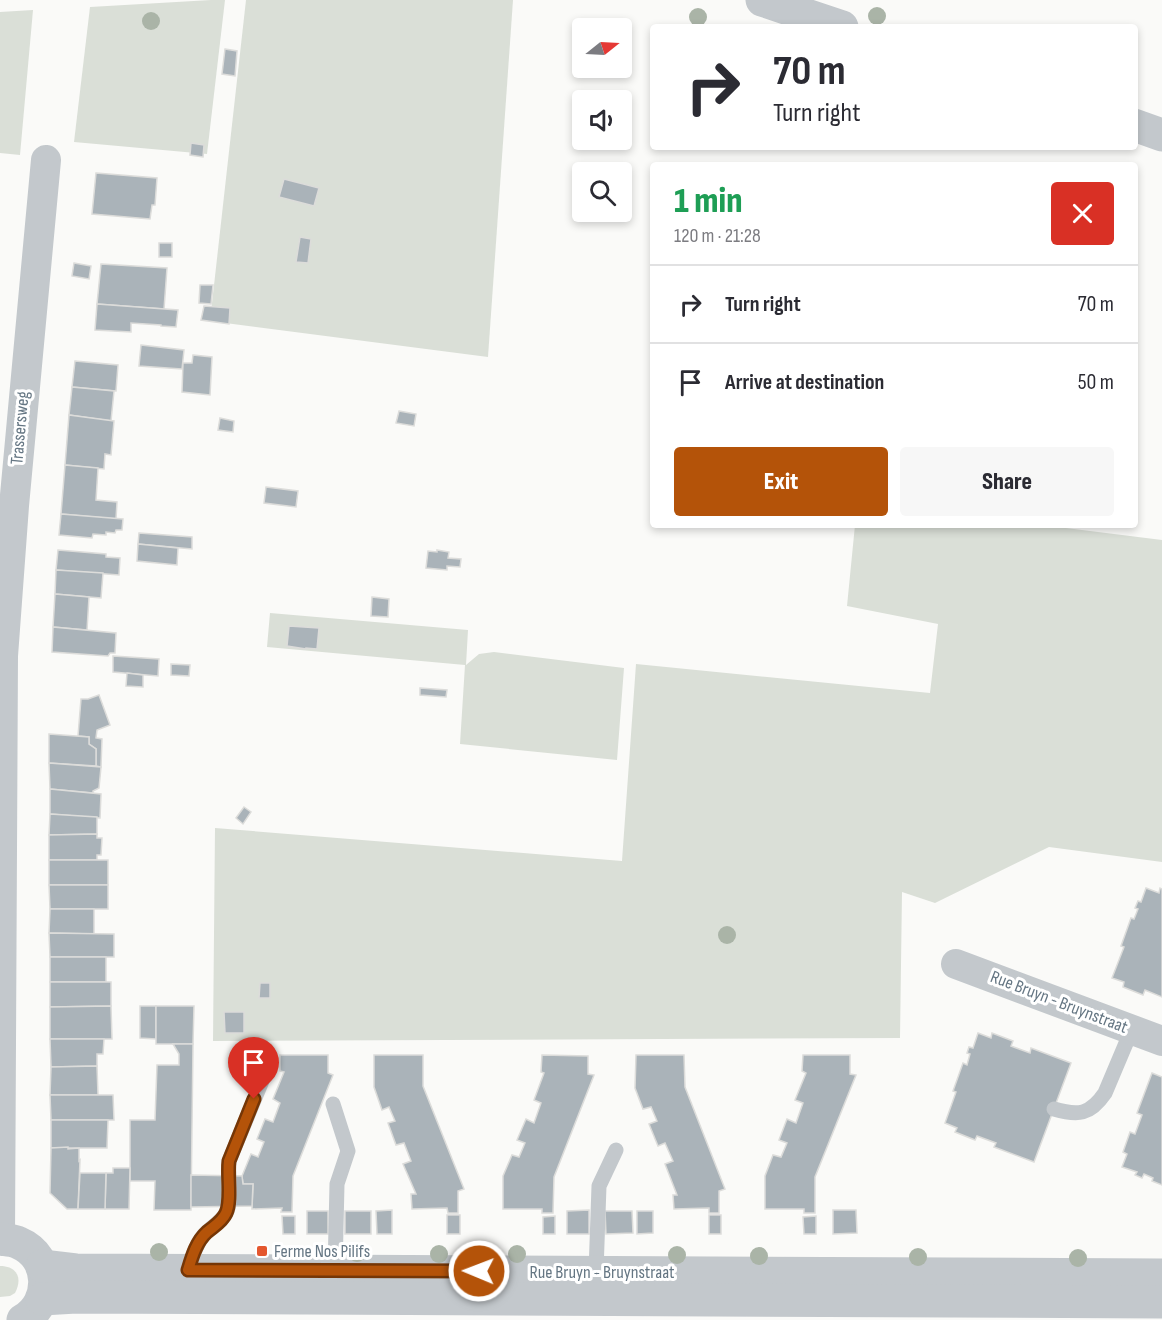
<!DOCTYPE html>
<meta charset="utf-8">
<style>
body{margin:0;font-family:"Sofia Sans Condensed",sans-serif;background:#f7f7f7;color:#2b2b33;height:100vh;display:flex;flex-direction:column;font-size:22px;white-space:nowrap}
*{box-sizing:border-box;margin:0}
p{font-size:20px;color:#7c7c81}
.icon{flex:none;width:33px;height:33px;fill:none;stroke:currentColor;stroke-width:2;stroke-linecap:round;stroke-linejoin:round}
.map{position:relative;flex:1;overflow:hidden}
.panel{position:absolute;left:650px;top:162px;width:488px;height:366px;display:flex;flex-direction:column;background:#fff;border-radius:6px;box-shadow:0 3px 9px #0003}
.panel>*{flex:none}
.hud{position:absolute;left:650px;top:24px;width:488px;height:126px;border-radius:6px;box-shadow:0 3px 9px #0003;background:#fff;color:#2b2b33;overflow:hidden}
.needle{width:39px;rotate:72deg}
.fabs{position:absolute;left:572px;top:18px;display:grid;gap:12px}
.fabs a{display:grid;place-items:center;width:60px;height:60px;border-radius:6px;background:#fff;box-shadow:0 3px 9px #0003;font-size:30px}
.pin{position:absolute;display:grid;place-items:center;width:51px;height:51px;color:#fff;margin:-62px -26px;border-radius:50% 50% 50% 0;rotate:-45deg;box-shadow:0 0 6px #0007}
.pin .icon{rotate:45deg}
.me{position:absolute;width:66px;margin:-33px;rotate:271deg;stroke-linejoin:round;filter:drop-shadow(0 0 4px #0008)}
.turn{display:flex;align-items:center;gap:21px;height:126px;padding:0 24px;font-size:27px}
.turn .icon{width:78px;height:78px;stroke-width:2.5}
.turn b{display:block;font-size:42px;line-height:51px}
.round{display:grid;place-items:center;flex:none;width:63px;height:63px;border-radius:6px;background:#f7f7f7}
.overview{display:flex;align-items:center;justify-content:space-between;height:102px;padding:0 24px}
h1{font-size:36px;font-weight:800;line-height:45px;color:#1e9e55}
.action{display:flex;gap:12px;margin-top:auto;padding:12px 24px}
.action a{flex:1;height:69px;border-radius:6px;background:#b45309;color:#fff;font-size:24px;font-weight:800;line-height:69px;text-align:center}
.action a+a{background:#f7f7f7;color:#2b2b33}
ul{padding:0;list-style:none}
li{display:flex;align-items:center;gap:18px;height:78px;padding:0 24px;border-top:2px solid #e1e1e2}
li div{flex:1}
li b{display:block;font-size:22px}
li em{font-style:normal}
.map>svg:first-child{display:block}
</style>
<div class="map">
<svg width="1162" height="1320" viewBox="0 0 1162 1320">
<rect width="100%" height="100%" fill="#fafaf8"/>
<g fill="#dadfd7">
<polygon points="211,0 225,0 207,154 74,142 90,7"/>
<polygon points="246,0 513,0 488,357 210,321"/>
<polygon points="33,10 20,155 0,153 0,12"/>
<polygon points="855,525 1042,525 1162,540 1162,862 1049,847 935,903 902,892 900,1038 213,1041 215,828 622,861 636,664 930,693 938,624 847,606"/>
<polygon points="270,613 468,630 466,665 479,654 494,652 624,668 617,760 460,744 465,665 267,647"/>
<path d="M0 1266C17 1266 23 1278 15 1293L10 1296 0 1297Z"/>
</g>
<g fill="#aab3b9" stroke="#dcdcda" stroke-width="1.5">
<polygon points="225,49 237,51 235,76 222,74"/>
<polygon points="191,143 204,145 203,157 190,155"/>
<polygon points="96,173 157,178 155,205 152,205 150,219 92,214"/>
<polygon points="284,179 319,188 314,206 279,197"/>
<polygon points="300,237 311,239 308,263 296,262"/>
<rect x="159" y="243" width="13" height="14"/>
<polygon points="74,263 91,266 89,279 72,276"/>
<polygon points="101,264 167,268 164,309 97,304"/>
<polygon points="200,285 213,285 211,304 199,303"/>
<polygon points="97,304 178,310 176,327 161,326 161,325 131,323 131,332 95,330"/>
<polygon points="204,306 230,308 229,324 201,320"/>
<polygon points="141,345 184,350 182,369 139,366"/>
<polygon points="193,355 212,357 210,395 182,392 183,363 192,363"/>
<polygon points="75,361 118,365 116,391 72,387"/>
<polygon points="72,387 114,391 111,421 69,415"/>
<polygon points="399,411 416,414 414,426 396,423"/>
<polygon points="69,415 114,421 111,455 105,454 104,469 65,465"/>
<polygon points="220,418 234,421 233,432 218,430"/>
<polygon points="65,465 98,468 96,500 117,502 116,519 61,514"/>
<polygon points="266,487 298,491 296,507 264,503"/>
<polygon points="61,514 123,519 122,530 116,530 115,533 106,532 106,535 93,534 92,538 59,535"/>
<polygon points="139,533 192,537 192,549 138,544"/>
<polygon points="138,544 178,548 177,565 137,561"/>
<polygon points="58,550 106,554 106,557 120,558 119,575 56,570"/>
<polygon points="437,550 449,552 448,558 461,559 460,567 447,566 447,570 426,568 428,551 437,552"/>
<polygon points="56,570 103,573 101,598 55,594"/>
<polygon points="55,594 89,597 87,630 53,627"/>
<polygon points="372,597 389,599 388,617 371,616"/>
<polygon points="289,626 319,628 317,649 306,648 306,649 287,646"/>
<polygon points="53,627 116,633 115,653 110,653 108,656 52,652"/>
<polygon points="113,656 159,659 158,676 113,672"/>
<polygon points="171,664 190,665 189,676 171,675"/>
<polygon points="127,673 143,675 143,687 126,686"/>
<polygon points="420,688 447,690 446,697 420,695"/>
<polygon points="99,695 110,725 97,730 96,738 102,739 101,767 96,766 96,749 89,744 89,737 78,736 81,699 88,699"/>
<polygon points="49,734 89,737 89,744 96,749 96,766 49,763"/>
<polygon points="49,763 101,767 99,788 93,791 93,793 50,789"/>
<polygon points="50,789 101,794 100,818 50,814"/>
<polygon points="244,807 251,812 243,824 236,818"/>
<polygon points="50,814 97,817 97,834 49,835"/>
<polygon points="97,834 97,838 102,838 101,855 97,855 97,860 49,860 49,835"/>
<rect x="49" y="860" width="59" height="25"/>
<polygon points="49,885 108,885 108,909 50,909"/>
<polygon points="1146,888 1159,893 1160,888 1162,889 1162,997 1145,990 1143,995 1123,987 1124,982 1112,978 1124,947 1121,946 1131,918 1134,919 1138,909 1135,908 1138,901 1141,902"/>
<polygon points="50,909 94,909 94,934 49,933"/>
<polygon points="49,933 114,934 114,957 50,957"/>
<rect x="50" y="957" width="56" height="25"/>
<polygon points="50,982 111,982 111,1006 50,1007"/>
<polygon points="260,983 270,983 270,998 259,998"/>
<polygon points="111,1006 112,1039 50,1039 50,1007"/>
<polygon points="140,1006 156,1006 156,1039 140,1038"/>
<polygon points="156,1006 194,1006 193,1044 156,1044"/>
<polygon points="224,1012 244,1012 244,1033 225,1033"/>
<polygon points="978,1033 991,1038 992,1033 1013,1041 1011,1046 1030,1053 1031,1048 1071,1063 1034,1162 994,1147 996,1143 977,1136 975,1140 955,1132 957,1128 945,1123 956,1092 953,1091 963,1063 967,1065 970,1054 967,1053 969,1047 973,1048"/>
<polygon points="50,1039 104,1039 103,1054 97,1054 97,1066 51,1067"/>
<polygon points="173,1044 193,1044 191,1210 154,1210 155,1181 130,1181 130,1120 155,1120 157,1065 179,1065 179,1054"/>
<polygon points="280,1055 328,1055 328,1073 333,1075 293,1176 292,1212 281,1212 282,1208 252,1209 253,1184 243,1184 242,1176 251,1154 258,1157 264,1142 257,1139 265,1119 273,1122 280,1103 273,1099 284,1072 280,1071"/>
<polygon points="374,1055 423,1055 423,1086 464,1189 458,1191 458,1213 448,1213 447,1208 412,1209 411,1194 416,1194 403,1164 411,1161 404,1143 396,1145 388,1123 395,1121 389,1107 382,1110 374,1087"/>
<polygon points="542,1055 588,1056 588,1074 594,1075 554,1177 553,1213 542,1213 542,1209 503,1209 503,1176 512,1155 519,1157 525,1143 517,1140 526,1119 534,1123 541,1103 534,1100 544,1073 541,1072"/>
<polygon points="636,1055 684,1055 685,1087 725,1189 719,1191 719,1213 709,1213 709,1208 674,1209 673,1195 677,1195 665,1164 673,1161 665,1143 658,1146 649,1124 657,1121 651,1107 643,1109 635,1088"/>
<polygon points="803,1055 850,1055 850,1074 856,1075 815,1177 815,1213 804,1213 804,1209 765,1209 765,1176 773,1155 781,1157 787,1143 779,1140 787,1119 796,1123 803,1103 795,1100 806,1073 802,1071"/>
<polygon points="97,1066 98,1095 50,1095 51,1067"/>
<polygon points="1152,1073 1162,1077 1162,1185 1152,1181 1153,1178 1144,1174 1142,1178 1135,1175 1137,1172 1122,1167 1127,1154 1123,1152 1130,1132 1135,1134 1142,1115 1137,1113"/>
<polygon points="50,1095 113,1095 114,1120 51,1120"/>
<polygon points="51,1120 108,1120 107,1148 51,1148"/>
<polygon points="68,1147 68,1149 79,1148 79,1161 80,1160 78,1209 67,1209 50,1193 51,1148"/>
<polygon points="113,1168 130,1168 129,1209 105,1209 106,1173 113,1173"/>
<polygon points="80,1173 106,1173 105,1209 78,1209"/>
<polygon points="191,1175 242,1176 243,1184 253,1184 252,1206 191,1207"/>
<polygon points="392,1210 392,1234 377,1234 376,1211"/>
<polygon points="589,1210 589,1234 567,1234 567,1211"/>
<polygon points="833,1210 856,1210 857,1233 833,1234"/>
<rect x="307" y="1211" width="21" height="23"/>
<rect x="345" y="1211" width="26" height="23"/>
<polygon points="605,1211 632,1211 633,1233 606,1234"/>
<polygon points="637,1211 653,1211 653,1233 637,1234"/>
<rect x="447" y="1215" width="13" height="19"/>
<rect x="709" y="1215" width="12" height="19"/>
<polygon points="282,1216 295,1216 295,1234 283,1234"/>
<polygon points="555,1216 555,1234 543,1234 543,1217"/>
<polygon points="816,1216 816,1234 804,1234 803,1217"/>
</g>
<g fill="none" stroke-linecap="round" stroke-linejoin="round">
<g stroke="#c3c8cc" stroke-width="15">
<polyline points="333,1104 348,1151 337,1184 335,1271"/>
<path d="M1054 1109C1078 1116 1090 1115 1105 1093L1132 1029"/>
<path d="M188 1270C192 1258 195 1246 203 1236 211 1226 225 1221 228 1208 232 1193 227 1176 229 1161L262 1081 265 1070V1057"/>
<polyline points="596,1272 599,1186 616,1150"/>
</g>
<g stroke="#c3c8cc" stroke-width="30">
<polyline points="956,964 1162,1041"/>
<polyline points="0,1236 3,656 14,506 46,160"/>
</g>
<g stroke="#c3c8cc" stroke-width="33">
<polyline points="762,0 842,27"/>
<polyline points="1134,125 1162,135"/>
<path d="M0 1239C6 1240 13 1240 19 1243 52 1257 53 1303 23 1320"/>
<polyline points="42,1266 76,1270 1162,1275"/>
<polyline points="42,1299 76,1297 1162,1302"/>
</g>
</g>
<g fill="#aab4a7">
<circle cx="877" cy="16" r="9"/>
<circle cx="698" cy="17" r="9"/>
<circle cx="151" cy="21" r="9"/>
<circle cx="727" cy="935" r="9"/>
<circle cx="159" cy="1252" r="9"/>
<circle cx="357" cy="1253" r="9"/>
<circle cx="439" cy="1254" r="9"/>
<circle cx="517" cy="1254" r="9"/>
<circle cx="677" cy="1255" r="9"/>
<circle cx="759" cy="1256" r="9"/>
<circle cx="918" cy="1257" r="9"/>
<circle cx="1078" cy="1258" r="9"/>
</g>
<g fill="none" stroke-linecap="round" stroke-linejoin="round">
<g stroke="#753606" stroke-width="15">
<path id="route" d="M254 1099 229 1161C227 1176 232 1200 226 1213 222 1222 214 1226 207 1232 196 1242 192 1257 188 1270L479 1271"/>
</g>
<use href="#route" stroke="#b45309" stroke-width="10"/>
</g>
<rect fill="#e4572e" stroke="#fff" stroke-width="2" x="256" y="1245" width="12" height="12" rx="3"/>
<g text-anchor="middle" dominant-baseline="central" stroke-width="6" stroke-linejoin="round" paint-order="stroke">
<g font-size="18" fill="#657683" stroke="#fff">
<text transform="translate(20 428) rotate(-85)">Trassersweg</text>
<text transform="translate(1059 1002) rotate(21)">Rue Bruyn - Bruynstraat</text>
<text x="602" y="1272">Rue Bruyn - Bruynstraat</text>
</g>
<g font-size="18" fill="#657683" stroke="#fff" text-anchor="start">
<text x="274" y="1251">Ferme Nos Pilifs</text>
</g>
</g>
</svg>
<div class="fabs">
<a><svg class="needle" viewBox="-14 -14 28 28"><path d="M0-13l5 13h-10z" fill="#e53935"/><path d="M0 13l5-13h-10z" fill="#7c7c81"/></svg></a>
<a><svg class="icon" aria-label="sound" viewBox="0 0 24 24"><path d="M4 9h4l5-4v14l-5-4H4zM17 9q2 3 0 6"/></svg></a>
<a><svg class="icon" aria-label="search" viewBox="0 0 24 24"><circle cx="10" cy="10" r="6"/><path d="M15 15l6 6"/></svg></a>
</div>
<div class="pin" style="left:254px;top:1099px;background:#d93025"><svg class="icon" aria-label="arrive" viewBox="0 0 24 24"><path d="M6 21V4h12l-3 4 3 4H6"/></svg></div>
<svg class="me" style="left:479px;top:1271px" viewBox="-20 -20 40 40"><circle r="17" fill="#b45309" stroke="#fff" stroke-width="3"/><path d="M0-11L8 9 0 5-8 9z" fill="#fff"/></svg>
<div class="hud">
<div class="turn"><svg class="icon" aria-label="right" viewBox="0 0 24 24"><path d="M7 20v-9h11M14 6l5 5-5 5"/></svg><div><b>70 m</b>Turn right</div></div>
</div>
<section class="panel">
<div class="overview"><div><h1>1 min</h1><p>120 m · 21:28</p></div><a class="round" style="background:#d93025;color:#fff"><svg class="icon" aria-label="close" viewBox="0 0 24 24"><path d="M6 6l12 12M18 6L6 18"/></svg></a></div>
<ul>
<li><svg class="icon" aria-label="right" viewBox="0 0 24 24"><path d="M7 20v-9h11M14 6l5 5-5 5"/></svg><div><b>Turn right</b></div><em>70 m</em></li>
<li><svg class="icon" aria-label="arrive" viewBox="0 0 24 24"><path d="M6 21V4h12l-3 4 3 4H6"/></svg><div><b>Arrive at destination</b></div><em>50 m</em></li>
</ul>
<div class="action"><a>Exit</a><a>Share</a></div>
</section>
</div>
